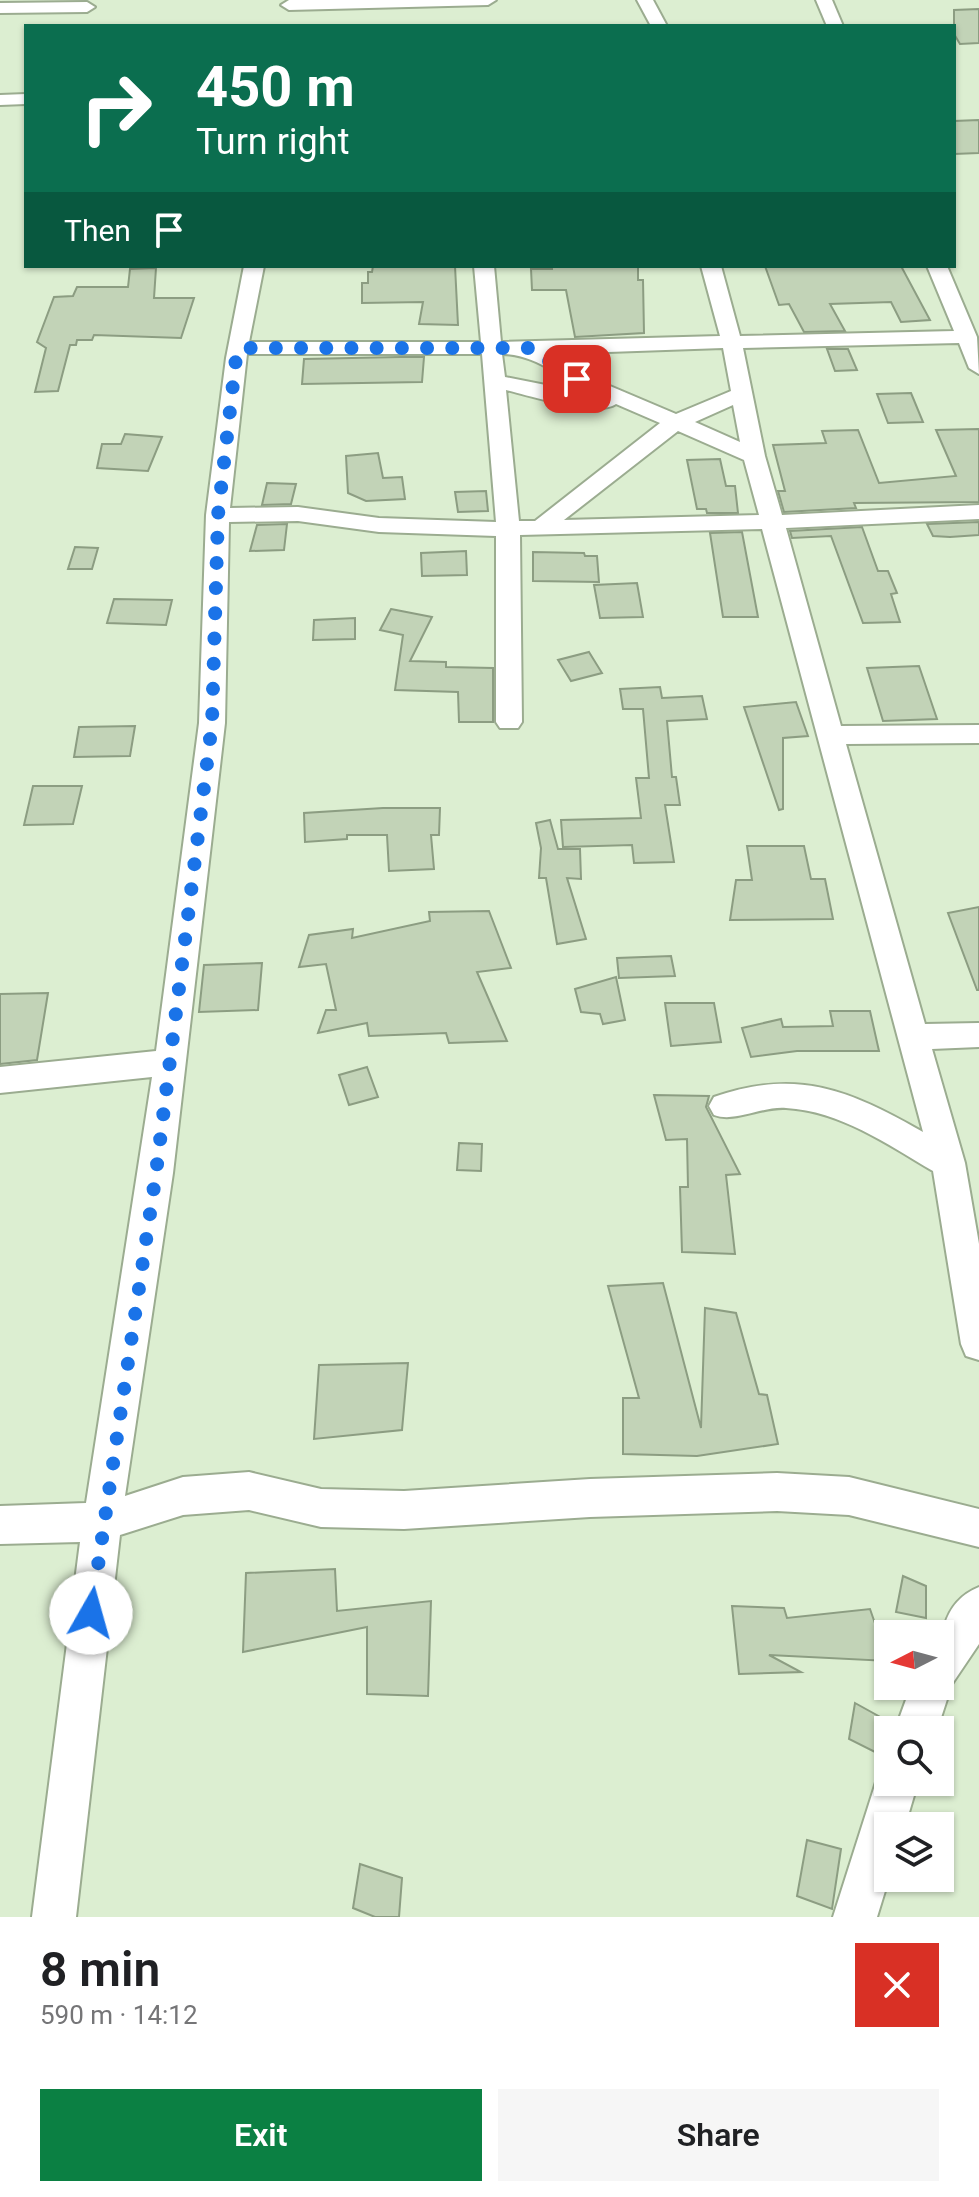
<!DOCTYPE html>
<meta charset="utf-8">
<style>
body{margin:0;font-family:Roboto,sans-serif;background:#f6f6f6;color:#202124;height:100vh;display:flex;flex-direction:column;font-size:30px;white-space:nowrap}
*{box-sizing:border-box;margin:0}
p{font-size:26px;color:#757577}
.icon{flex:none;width:44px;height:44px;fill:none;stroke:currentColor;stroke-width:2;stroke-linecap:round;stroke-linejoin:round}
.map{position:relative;height:1917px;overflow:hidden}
.details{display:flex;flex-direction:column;background:#fff;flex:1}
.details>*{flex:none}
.hud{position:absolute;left:24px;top:24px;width:932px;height:244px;border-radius:0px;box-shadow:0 2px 6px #0004;background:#0b6e4f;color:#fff;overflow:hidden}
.needle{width:52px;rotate:264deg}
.controls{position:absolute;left:874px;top:1620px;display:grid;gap:16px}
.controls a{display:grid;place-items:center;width:80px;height:80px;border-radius:0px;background:#fff;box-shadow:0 2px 6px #0004;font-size:40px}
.pin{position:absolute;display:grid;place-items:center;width:68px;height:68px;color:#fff;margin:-34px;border-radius:16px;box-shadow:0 4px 12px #0006}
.me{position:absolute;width:88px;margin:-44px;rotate:7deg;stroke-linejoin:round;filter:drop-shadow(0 0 6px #0008)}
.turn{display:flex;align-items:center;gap:28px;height:168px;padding:0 40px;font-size:36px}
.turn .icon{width:104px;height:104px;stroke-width:2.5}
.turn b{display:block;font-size:56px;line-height:68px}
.then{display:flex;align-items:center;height:76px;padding:0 40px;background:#0003;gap:16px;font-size:30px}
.round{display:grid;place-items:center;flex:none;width:84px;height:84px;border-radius:0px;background:#f6f6f6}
.head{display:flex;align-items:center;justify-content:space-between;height:136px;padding:0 40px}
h1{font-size:48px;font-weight:600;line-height:60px}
.cta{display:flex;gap:16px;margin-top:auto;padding:16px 40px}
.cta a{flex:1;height:92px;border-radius:0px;background:#0b8043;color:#fff;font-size:32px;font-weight:600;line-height:92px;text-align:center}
.cta a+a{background:#f6f6f6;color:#202124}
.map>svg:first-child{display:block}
</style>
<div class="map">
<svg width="979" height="1917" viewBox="0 0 979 1917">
<rect width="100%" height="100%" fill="#dceed1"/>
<g fill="#c2d3b7" stroke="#8c9d82" stroke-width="2">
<polygon points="979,9 979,43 960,44 954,34 954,10"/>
<polygon points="979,120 979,153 954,154 954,121"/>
<polygon points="373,266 455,266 458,325 419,324 423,302 362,303 362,283 368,283 368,272 372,272"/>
<polygon points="552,266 638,266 638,280 643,280 644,333 575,337 566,290 532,290 531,269 552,269"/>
<polygon points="765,266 901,266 930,320 901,322 891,302 830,304 845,331 804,332 789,304 779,305"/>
<polygon points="156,268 154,298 194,298 181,338 94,335 92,340 77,340 76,345 70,345 58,391 35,392 46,348 37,342 54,297 73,296 77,287 128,287 130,269"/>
<polygon points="827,349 848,349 857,370 835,371"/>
<polygon points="400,357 424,357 422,382 302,384 304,359"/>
<polygon points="911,393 923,422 888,423 877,394"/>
<polygon points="979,429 979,502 854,503 856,508 784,512 778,491 785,491 773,445 826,443 822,431 858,430 879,483 956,476 936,430"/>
<polygon points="125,434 162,437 148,471 97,468 102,444 121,444"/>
<polygon points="378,453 383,478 402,477 405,499 366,501 348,493 346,456"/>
<polygon points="720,459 726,486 735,486 738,513 707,513 706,509 697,509 687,460"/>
<polygon points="267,483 296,484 291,504 262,505"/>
<polygon points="486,491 488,511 458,512 455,492"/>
<polygon points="979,522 979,535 950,537 933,536 927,524"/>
<polygon points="287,524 284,550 250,551 257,525"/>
<polygon points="862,527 878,571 888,571 897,593 891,594 900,622 863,623 831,536 792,538 790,531"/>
<polygon points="742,532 758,617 723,617 710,533"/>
<polygon points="75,547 98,548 92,569 68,569"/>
<polygon points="466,551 467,575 422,576 421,553"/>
<polygon points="533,552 584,553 585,556 597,556 599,582 533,581"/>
<polygon points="637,583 643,617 600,618 594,585"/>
<polygon points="114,599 172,600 166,625 107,623"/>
<polygon points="391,609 432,617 410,661 446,662 446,667 493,668 493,722 459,722 458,692 395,690 403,635 380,630"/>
<polygon points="355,618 355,639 313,640 314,620"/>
<polygon points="589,652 602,673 571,681 558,660"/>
<polygon points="919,666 937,719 883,721 867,668"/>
<polygon points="660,687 662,698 702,696 707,719 667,721 672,777 676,777 680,805 665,805 674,862 634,863 632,845 563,847 561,820 641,818 636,778 649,778 643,709 623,709 620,689"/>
<polygon points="796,702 808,736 783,738 783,809 779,810 744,707"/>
<polygon points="135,726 130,756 74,757 79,727"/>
<polygon points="33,786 82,786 73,824 24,825"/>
<polygon points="383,808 440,808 439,835 431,835 434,869 389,871 387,835 347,835 347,839 305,842 304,813"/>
<polygon points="550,820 558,849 580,849 581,879 567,878 586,939 557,944 546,878 539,878 541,848 536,823"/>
<polygon points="747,846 804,846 811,879 825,879 833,919 730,920 736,880 752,880"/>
<polygon points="979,907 979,990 977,990 948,913"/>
<polygon points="489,911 511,968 477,972 507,1041 449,1043 446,1033 369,1036 367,1023 318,1033 326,1010 336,1010 326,964 299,967 309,935 353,929 352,938 430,921 429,912"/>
<polygon points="671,956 675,976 619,978 617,958"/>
<polygon points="262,963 258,1010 199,1012 204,965"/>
<polygon points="616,977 625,1020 603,1024 600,1014 581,1012 575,989"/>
<polygon points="48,993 37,1060 0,1064 0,994"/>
<polygon points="665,1003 714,1003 721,1042 671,1046"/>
<polygon points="830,1011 870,1011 879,1051 797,1051 751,1057 742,1028 781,1019 783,1027 833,1026"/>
<polygon points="367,1067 378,1097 349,1105 339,1075"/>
<polygon points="654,1095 709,1096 706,1107 740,1174 726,1175 735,1254 682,1252 680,1187 688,1187 687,1139 666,1140"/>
<polygon points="459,1143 482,1144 481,1171 457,1170"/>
<polygon points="663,1283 701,1428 705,1308 736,1313 759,1394 767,1395 778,1444 697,1456 623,1454 623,1398 639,1398 608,1286"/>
<polygon points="408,1363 402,1430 314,1439 319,1365"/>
<polygon points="335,1569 337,1611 431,1601 428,1696 367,1694 367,1627 243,1652 246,1573"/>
<polygon points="903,1576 926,1586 926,1618 896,1612"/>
<polygon points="732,1606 784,1608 787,1618 870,1609 888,1661 769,1655 801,1672 739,1674"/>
<polygon points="855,1703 882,1718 875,1752 849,1739"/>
<polygon points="807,1840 841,1849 832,1909 797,1896"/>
<polygon points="360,1864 402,1878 399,1917 375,1917 353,1908"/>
</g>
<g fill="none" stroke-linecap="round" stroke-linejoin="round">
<g stroke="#9bac90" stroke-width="4">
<g id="street">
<polygon points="304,0 496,0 488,5 289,10 281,5 289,0"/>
<polygon points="637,0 653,0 667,26 651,26"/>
<polygon points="816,0 832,0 843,26 827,26"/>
<polygon points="0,3 87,2 95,7 87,12 0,13"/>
<polygon points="26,94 26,104 0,105 0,95"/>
<path d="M244 266H264L249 342H481L474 266H494L501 342 720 336 701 266H721L740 336 954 331 927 266H947L977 337 979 374 969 368 959 343 743 348 765 456 782 515 979 505V519L786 528 841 726 979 725V743L846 744 925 1024 979 1023V1047L932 1049 965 1163 979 1244V1360L966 1356 961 1344 933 1171C887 1144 840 1111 786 1108 762 1106 735 1123 714 1115L709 1106 714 1097C798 1068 849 1090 923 1132L762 529 520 535 522 722 518 728H500L496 722V536L379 532 298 521 229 522 225 723 173 1173 125 1496 183 1477 249 1472 321 1489 404 1491 590 1479 777 1473 849 1477 979 1509V1547L849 1515 777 1511 590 1517 404 1529 321 1527 249 1510 183 1515 120 1535 76 1917H32L80 1542 0 1544V1506L86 1503 152 1077 0 1093V1067L156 1051 199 723 206 515 226 358ZM723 348 731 391 676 414 584 375 551 354ZM247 354H482L496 522 379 518 298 507 230 508ZM502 354C537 354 565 381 596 395L505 377ZM506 390C531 396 596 417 616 404L660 423 535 521H519ZM733 405 740 442 695 422ZM678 431 744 460 759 515 564 520Z"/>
<path d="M979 1587V1644L952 1684 937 1730H895L911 1686H940C940 1648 937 1604 979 1587Z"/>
<polygon points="888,1764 888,1782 918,1782 905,1826 888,1826 889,1878 877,1917 833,1917 876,1782 882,1767"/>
</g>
</g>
<use href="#street" fill="#fff" fill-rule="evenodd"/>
</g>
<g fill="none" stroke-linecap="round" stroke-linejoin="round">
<polyline stroke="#1a73e8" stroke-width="14" stroke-dasharray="0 25.2" points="91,1613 156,1173 212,723 218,515 236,358 241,348 528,348 577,379"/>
</g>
</svg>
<div class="controls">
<a><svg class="needle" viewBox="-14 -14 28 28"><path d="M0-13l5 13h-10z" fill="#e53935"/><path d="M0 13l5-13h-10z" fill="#757577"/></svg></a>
<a><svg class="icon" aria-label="search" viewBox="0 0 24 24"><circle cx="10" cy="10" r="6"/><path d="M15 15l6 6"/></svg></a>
<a><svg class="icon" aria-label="layers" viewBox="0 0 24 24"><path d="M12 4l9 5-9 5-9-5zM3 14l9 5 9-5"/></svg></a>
</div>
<div class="pin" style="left:577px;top:379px;background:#d93025"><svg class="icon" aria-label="arrive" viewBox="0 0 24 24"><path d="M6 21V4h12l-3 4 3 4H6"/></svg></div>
<svg class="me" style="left:91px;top:1613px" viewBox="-20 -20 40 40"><circle r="19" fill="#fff"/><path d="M0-13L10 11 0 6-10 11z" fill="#1a73e8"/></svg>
<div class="hud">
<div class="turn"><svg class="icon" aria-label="right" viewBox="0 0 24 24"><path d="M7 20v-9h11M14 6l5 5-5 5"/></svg><div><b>450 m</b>Turn right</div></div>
<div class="then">Then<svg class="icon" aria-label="arrive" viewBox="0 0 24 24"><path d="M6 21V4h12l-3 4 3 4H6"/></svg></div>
</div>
</div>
<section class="details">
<div class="head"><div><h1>8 min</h1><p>590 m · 14:12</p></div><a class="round" style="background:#d93025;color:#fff"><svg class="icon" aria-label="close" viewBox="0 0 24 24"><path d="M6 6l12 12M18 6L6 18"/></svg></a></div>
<div class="cta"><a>Exit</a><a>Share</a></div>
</section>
